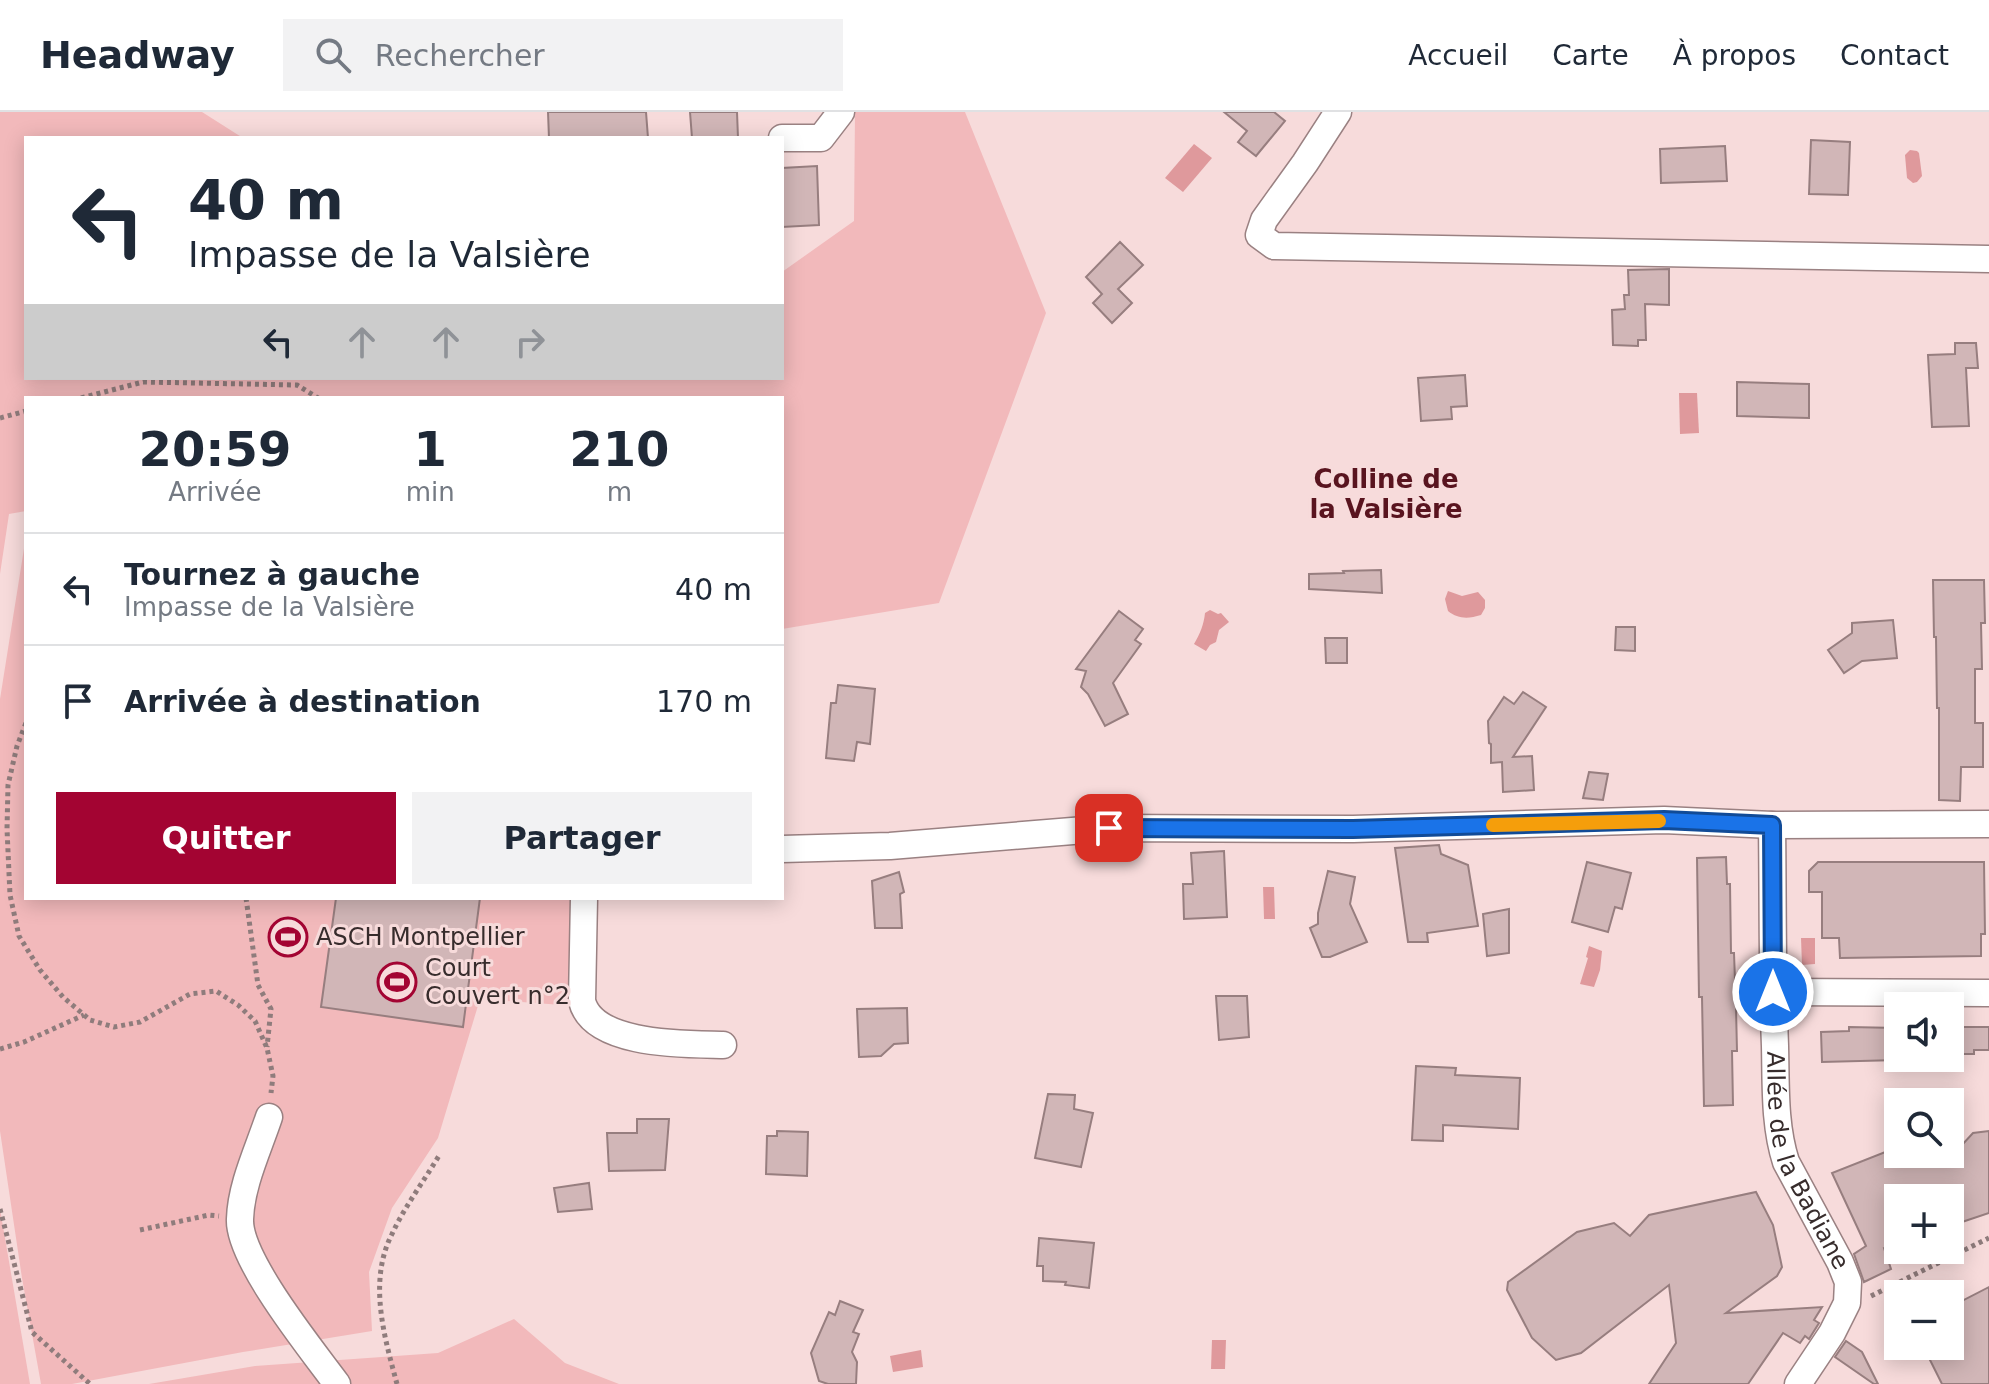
<!DOCTYPE html>
<html lang="fr">
<meta charset="utf-8">
<style>
body{margin:0;font-family:"DejaVu Sans",sans-serif;background:#f2f2f3;color:#1f2937;height:100vh;display:flex;flex-direction:column;font-size:30px;white-space:nowrap}
*{box-sizing:border-box;margin:0}
p{font-size:26px;color:#747a83}
.icon{flex:none;width:44px;height:44px;fill:none;stroke:currentColor;stroke-width:2;stroke-linecap:round;stroke-linejoin:round}
.map{position:relative;flex:1;overflow:hidden}
.side{position:absolute;left:24px;top:284px;width:760px;height:504px;display:flex;flex-direction:column;background:#fff;border-radius:0px;box-shadow:0 4px 20px #0003}
.side>*{flex:none}
.hud{position:absolute;left:24px;top:24px;width:760px;height:244px;border-radius:0px;box-shadow:0 4px 20px #0003;background:#fff;color:#1f2937;overflow:hidden}
.controls{position:absolute;left:1884px;top:880px;display:grid;gap:16px}
.controls a{display:grid;place-items:center;width:80px;height:80px;border-radius:0px;background:#fff;box-shadow:0 4px 20px #0003;font-size:40px}
.pin{position:absolute;display:grid;place-items:center;width:68px;height:68px;color:#fff;margin:-34px;border-radius:16px;box-shadow:0 4px 12px #0006}
.me{position:absolute;width:88px;margin:-44px;rotate:0deg;stroke-linejoin:round;filter:drop-shadow(0 0 6px #0008)}
.turn{display:flex;align-items:center;gap:28px;height:168px;padding:0 32px;font-size:36px}
.turn .icon{width:104px;height:104px;stroke-width:2.5}
.turn b{display:block;font-size:56px;line-height:68px}
.lanes{display:flex;align-items:center;height:76px;padding:0 32px;background:#0003;justify-content:center;gap:40px;direction:ltr}
.lanes .off{opacity:.35}
.eta{display:flex;justify-content:space-evenly;align-items:center;height:136px;text-align:center}
.eta b{font-size:48px;font-weight:800;line-height:56px}
.button{display:flex;gap:16px;margin-top:auto;padding:16px 32px}
.button a{flex:1;height:92px;border-radius:0px;background:#a30432;color:#fff;font-size:32px;font-weight:800;line-height:92px;text-align:center}
.button a+a{background:#f2f2f3;color:#1f2937}
ul{padding:0;list-style:none}
li{display:flex;align-items:center;gap:24px;height:112px;padding:0 32px;border-top:2px solid #e0e1e3}
li div{flex:1}
li b{display:block;font-size:30px}
li em{font-style:normal}
header{display:flex;align-items:center;gap:48px;box-sizing:border-box;height:112px;padding:0 40px;background:#fff;border-bottom:2px solid #e0e1e3}
header strong{font-size:38px}
nav{display:flex;gap:44px;margin-inline-start:auto;font-size:28px}
.search{width:560px;height:72px;background:#f2f2f3;display:flex;align-items:center;gap:20px;box-sizing:border-box;padding:0 28px;border-radius:0px;color:#747a83;font-size:30px}
.map>svg:first-child{display:block}
</style>
<header>
<strong>Headway</strong>
<div class="search"><svg class="icon" aria-label="search" viewBox="0 0 24 24"><circle cx="10" cy="10" r="6"/><path d="M15 15l6 6"/></svg>Rechercher</div>
<nav><a>Accueil</a><a>Carte</a><a>À propos</a><a>Contact</a></nav>
</header>
<div class="map">
<svg width="1989" height="1272" viewBox="0 0 1989 1272">
<rect width="100%" height="100%" fill="#f7dbdb"/>
<g fill="#f2b9bb">
<polygon points="0,0 202,0 243,26 26,26 26,266 782,266 782,160 854,109 855,0 965,0 1046,201 939,491 782,517 782,286 26,286 26,399 9,402 0,462"/>
<polygon points="26,424 26,786 577,786 574,863 562,893 480,887 438,1026 392,1096 369,1160 372,1219 243,1240 72,1272 41,1272 22,1166 0,1019 0,587"/>
<polygon points="0,1095 0,1097 30,1272 0,1272"/>
<polygon points="514,1207 565,1251 619,1272 149,1272 255,1254 438,1241"/>
</g>
<g fill="#df999c">
<polygon points="1194,32 1212,46 1183,80 1165,66"/>
<polygon points="1910,38 1917,39 1919,41 1922,64 1917,70 1913,71 1907,66 1905,43"/>
<polygon points="1679,281 1697,281 1699,321 1680,322"/>
<path d="M1448 479 1462 484 1478 480 1485 488V496L1481 503C1468 507 1458 507 1448 499L1445 487Z"/>
<path d="M1210 498 1218 502 1221 501 1229 510 1219 518 1216 530 1210 533 1206 539 1194 532C1200 522 1204 512 1205 501Z"/>
<polygon points="1263,775 1274,775 1275,807 1264,807"/>
<polygon points="1801,826 1815,826 1815,852 1802,853"/>
<polygon points="1589,834 1602,839 1600,858 1594,875 1580,872 1588,846 1586,845"/>
<polygon points="1212,1228 1226,1228 1225,1257 1211,1257"/>
<polygon points="921,1238 923,1255 893,1260 890,1244"/>
</g>
<g fill="#d1b6b7" stroke="#977e7f" stroke-width="2">
<polygon points="548,0 646,0 648,26 549,26"/>
<polygon points="690,0 737,0 738,26 692,26"/>
<polygon points="1224,0 1274,0 1285,9 1256,44 1238,30 1247,19"/>
<polygon points="1811,28 1850,30 1848,83 1809,82"/>
<polygon points="1725,34 1727,69 1661,71 1660,37"/>
<polygon points="817,54 819,113 782,115 782,56"/>
<polygon points="1120,130 1143,153 1118,177 1132,191 1112,211 1093,191 1102,182 1086,165"/>
<polygon points="1669,157 1669,193 1645,192 1646,228 1638,228 1638,234 1613,233 1612,198 1625,197 1624,183 1629,183 1628,158"/>
<polygon points="1955,231 1976,231 1978,256 1966,256 1969,314 1932,315 1928,243 1955,242"/>
<polygon points="1465,263 1467,294 1451,295 1452,307 1421,309 1418,266"/>
<polygon points="1737,270 1809,272 1809,306 1737,304"/>
<polygon points="1381,458 1382,481 1309,477 1309,462 1344,461 1343,459"/>
<polygon points="1933,468 1984,468 1985,511 1981,511 1982,557 1975,557 1975,611 1983,611 1983,655 1961,655 1960,689 1939,688 1939,596 1937,596 1936,525 1934,525"/>
<polygon points="1119,499 1143,517 1135,528 1141,532 1113,571 1128,602 1105,614 1088,582 1081,575 1086,559 1076,557"/>
<polygon points="1893,508 1897,546 1862,549 1844,561 1828,538 1852,521 1852,511"/>
<polygon points="1616,515 1635,515 1635,539 1615,538"/>
<polygon points="1325,526 1347,526 1347,551 1326,551"/>
<polygon points="838,573 875,577 870,632 857,630 854,649 826,646 831,591 836,591"/>
<polygon points="1523,580 1546,595 1513,645 1532,644 1534,678 1503,680 1502,650 1491,651 1491,632 1489,631 1488,609 1504,585 1514,592"/>
<polygon points="1589,660 1608,662 1603,688 1583,686"/>
<polygon points="1439,733 1441,742 1468,753 1478,814 1427,821 1428,830 1408,830 1395,736"/>
<polygon points="1224,739 1227,805 1184,807 1183,772 1193,772 1191,741"/>
<polygon points="1726,745 1727,772 1730,772 1731,841 1734,841 1736,896 1737,939 1732,939 1733,993 1704,994 1702,885 1699,885 1697,746"/>
<polygon points="1587,750 1631,761 1622,797 1615,795 1608,820 1572,810"/>
<polygon points="1818,750 1984,750 1985,822 1981,822 1981,844 1840,846 1839,826 1822,826 1822,780 1809,780 1809,759"/>
<polygon points="1328,759 1355,765 1350,792 1367,830 1330,845 1322,845 1310,816 1318,812 1318,801"/>
<polygon points="899,760 904,780 900,782 902,816 875,816 872,769"/>
<polygon points="336,786 480,786 463,915 321,895"/>
<polygon points="1509,797 1509,841 1487,844 1483,802"/>
<polygon points="1216,884 1247,884 1249,925 1219,928"/>
<polygon points="907,896 908,931 894,932 881,944 859,945 857,897"/>
<polygon points="1849,915 1898,916 1898,948 1822,950 1821,920 1849,919"/>
<polygon points="1950,915 1989,915 1989,938 1974,938 1974,942 1954,942 1954,938 1950,938"/>
<polygon points="1416,954 1456,956 1455,963 1520,966 1518,1017 1443,1013 1443,1029 1412,1028"/>
<polygon points="1048,982 1075,983 1074,997 1093,1001 1081,1055 1035,1046"/>
<polygon points="637,1007 669,1007 665,1058 609,1059 607,1021 637,1021"/>
<polygon points="777,1019 808,1020 807,1064 766,1062 767,1024 777,1024"/>
<polygon points="1989,1019 1989,1101 1950,1114 1950,1086 1898,1086 1898,1131 1884,1136 1891,1157 1864,1170 1854,1142 1866,1134 1832,1061 1898,1035 1898,1042 1950,1042 1950,1026 1962,1033 1973,1021"/>
<polygon points="589,1071 592,1097 558,1100 554,1076"/>
<polygon points="1756,1080 1773,1113 1782,1155 1777,1164 1726,1201 1822,1195 1814,1208 1819,1211 1809,1227 1805,1224 1800,1231 1783,1221 1748,1272 1649,1272 1676,1231 1669,1173 1581,1241 1556,1248 1532,1226 1507,1178 1508,1170 1577,1120 1614,1111 1630,1124 1649,1103"/>
<polygon points="1039,1126 1094,1131 1089,1176 1065,1173 1066,1170 1043,1169 1043,1154 1037,1154"/>
<polygon points="1989,1175 1989,1272 1942,1272 1923,1234 1950,1234 1950,1195"/>
<polygon points="840,1189 863,1198 853,1220 859,1222 852,1240 857,1250 856,1272 828,1272 819,1269 811,1241 829,1200 835,1203"/>
<polygon points="1846,1229 1862,1240 1878,1272 1874,1272 1835,1245"/>
</g>
<g fill="none" stroke-linecap="round" stroke-linejoin="round">
<g stroke="#9a8182" stroke-width="29">
<g id="minor">
<polyline points="1338,0 1305,51 1264,108 1259,123 1274,134 1989,147"/>
<polyline points="782,26 821,26 841,0"/>
<path id="s1" d="M1772 713C1773 787 1772 860 1775 934 1776 972 1774 1013 1786 1050L1840 1150 1848 1170 1847 1191 1832 1221 1798 1272"/>
<polyline points="782,737 890,734 1109,716 1353,717 1664,708 1772,713 1989,712"/>
<path d="M584 786 582 889C593 934 686 932 723 933"/>
<polyline points="1773,880 1989,881"/>
<path d="M269 1005C258 1038 241 1073 240 1107 238 1147 312 1238 337 1272"/>
</g>
</g>
<g stroke="#8f7c7c" stroke-width="5" stroke-dasharray="4 4" stroke-linecap="butt">
<polyline points="81,286 143,270 297,273 318,286"/>
<polyline points="0,306 26,299"/>
<polyline points="26,611 17,634 8,673 7,717 10,783 19,824 40,858 63,885 90,908 114,915 140,910 190,882 216,879 238,893 255,909 267,936 273,964 271,981"/>
<polyline points="246,786 258,873 271,897 267,935"/>
<polyline points="0,937 24,930 84,903"/>
<polyline points="0,1097 32,1220 90,1272"/>
<polyline points="140,1118 209,1103 219,1104"/>
<polyline points="1871,1184 1989,1126"/>
<path d="M397 1272C384 1224 368 1169 392 1122 405 1094 424 1069 440 1042"/>
</g>
<use href="#minor" stroke="#fff" stroke-width="26"/>
</g>
<g fill="none" stroke-linecap="round" stroke-linejoin="round">
<g stroke="#114b97" stroke-width="20">
<polyline id="route" points="1109,716 1353,717 1664,708 1772,713 1773,880"/>
</g>
<use href="#route" stroke="#1a73e8" stroke-width="14"/>
<polyline stroke="#f59e0b" stroke-width="14" points="1493,713 1659,709"/>
</g>
<defs>
<g id="stadium-ring" transform="scale(2)"><circle r="9.5" fill="#f7dbdb" stroke="#a30432" stroke-width="1.5"/><path d="M0-5a6.5 5 0 1 0 0 10a6.5 5 0 1 0 0-10ZM-3.5-1.8h7v3.6h-7Z" fill="#a30432"/></g>
</defs>
<g fill-rule="evenodd">
<use href="#stadium-ring" x="288" y="825"/>
<use href="#stadium-ring" x="397" y="870"/>
</g>
<g text-anchor="middle" dominant-baseline="central" stroke-width="6" stroke-linejoin="round" paint-order="stroke">
<g font-size="24" fill="#372c2c" stroke="#f7dbdb" text-anchor="start">
<text x="316" y="825">ASCH Montpellier</text>
<text x="425" y="856">Court<tspan x="425" dy="28">Couvert n°2</tspan></text>
</g>
<g font-size="24" fill="#372c2c" stroke="#f7dbdb">
<text stroke="none"><textPath href="#s1" startOffset="342">Allée de la Badiane</textPath></text>
</g>
<g font-size="26" font-weight="bold" fill="#59141f" stroke="#f7dbdb">
<text x="1386" y="367">Colline de<tspan x="1386" dy="30">la Valsière</tspan></text>
</g>
</g>
</svg>
<div class="controls">
<a><svg class="icon" aria-label="sound" viewBox="0 0 24 24"><path d="M4 9h4l5-4v14l-5-4H4zM17 9q2 3 0 6"/></svg></a>
<a><svg class="icon" aria-label="search" viewBox="0 0 24 24"><circle cx="10" cy="10" r="6"/><path d="M15 15l6 6"/></svg></a>
<a>+</a>
<a>−</a>
</div>
<div class="pin" style="left:1109px;top:716px;background:#d93025"><svg class="icon" aria-label="arrive" viewBox="0 0 24 24"><path d="M6 21V4h12l-3 4 3 4H6"/></svg></div>
<svg class="me" style="left:1773px;top:880px" viewBox="-20 -20 40 40"><circle r="17" fill="#1a73e8" stroke="#fff" stroke-width="3"/><path d="M0-11L8 9 0 5-8 9z" fill="#fff"/></svg>
<div class="hud">
<div class="turn"><svg class="icon" aria-label="left" viewBox="0 0 24 24"><path d="M17 20v-9H6M10 6l-5 5 5 5"/></svg><div><b>40 m</b>Impasse de la Valsière</div></div>
<div class="lanes"><svg class="icon" aria-label="left" viewBox="0 0 24 24"><path d="M17 20v-9H6M10 6l-5 5 5 5"/></svg><svg class="icon off" aria-label="ahead" viewBox="0 0 24 24"><path d="M12 20V5M6 11l6-6 6 6"/></svg><svg class="icon off" aria-label="ahead" viewBox="0 0 24 24"><path d="M12 20V5M6 11l6-6 6 6"/></svg><svg class="icon off" aria-label="right" viewBox="0 0 24 24"><path d="M7 20v-9h11M14 6l5 5-5 5"/></svg></div>
</div>
<section class="side">
<div class="eta">
<div><b>20:59</b><p>Arrivée</p></div>
<div><b>1</b><p>min</p></div>
<div><b>210</b><p>m</p></div>
</div>
<ul>
<li><svg class="icon" aria-label="left" viewBox="0 0 24 24"><path d="M17 20v-9H6M10 6l-5 5 5 5"/></svg><div><b>Tournez à gauche</b><p>Impasse de la Valsière</p></div><em>40 m</em></li>
<li><svg class="icon" aria-label="arrive" viewBox="0 0 24 24"><path d="M6 21V4h12l-3 4 3 4H6"/></svg><div><b>Arrivée à destination</b></div><em>170 m</em></li>
</ul>
<div class="button"><a>Quitter</a><a>Partager</a></div>
</section>
</div>
